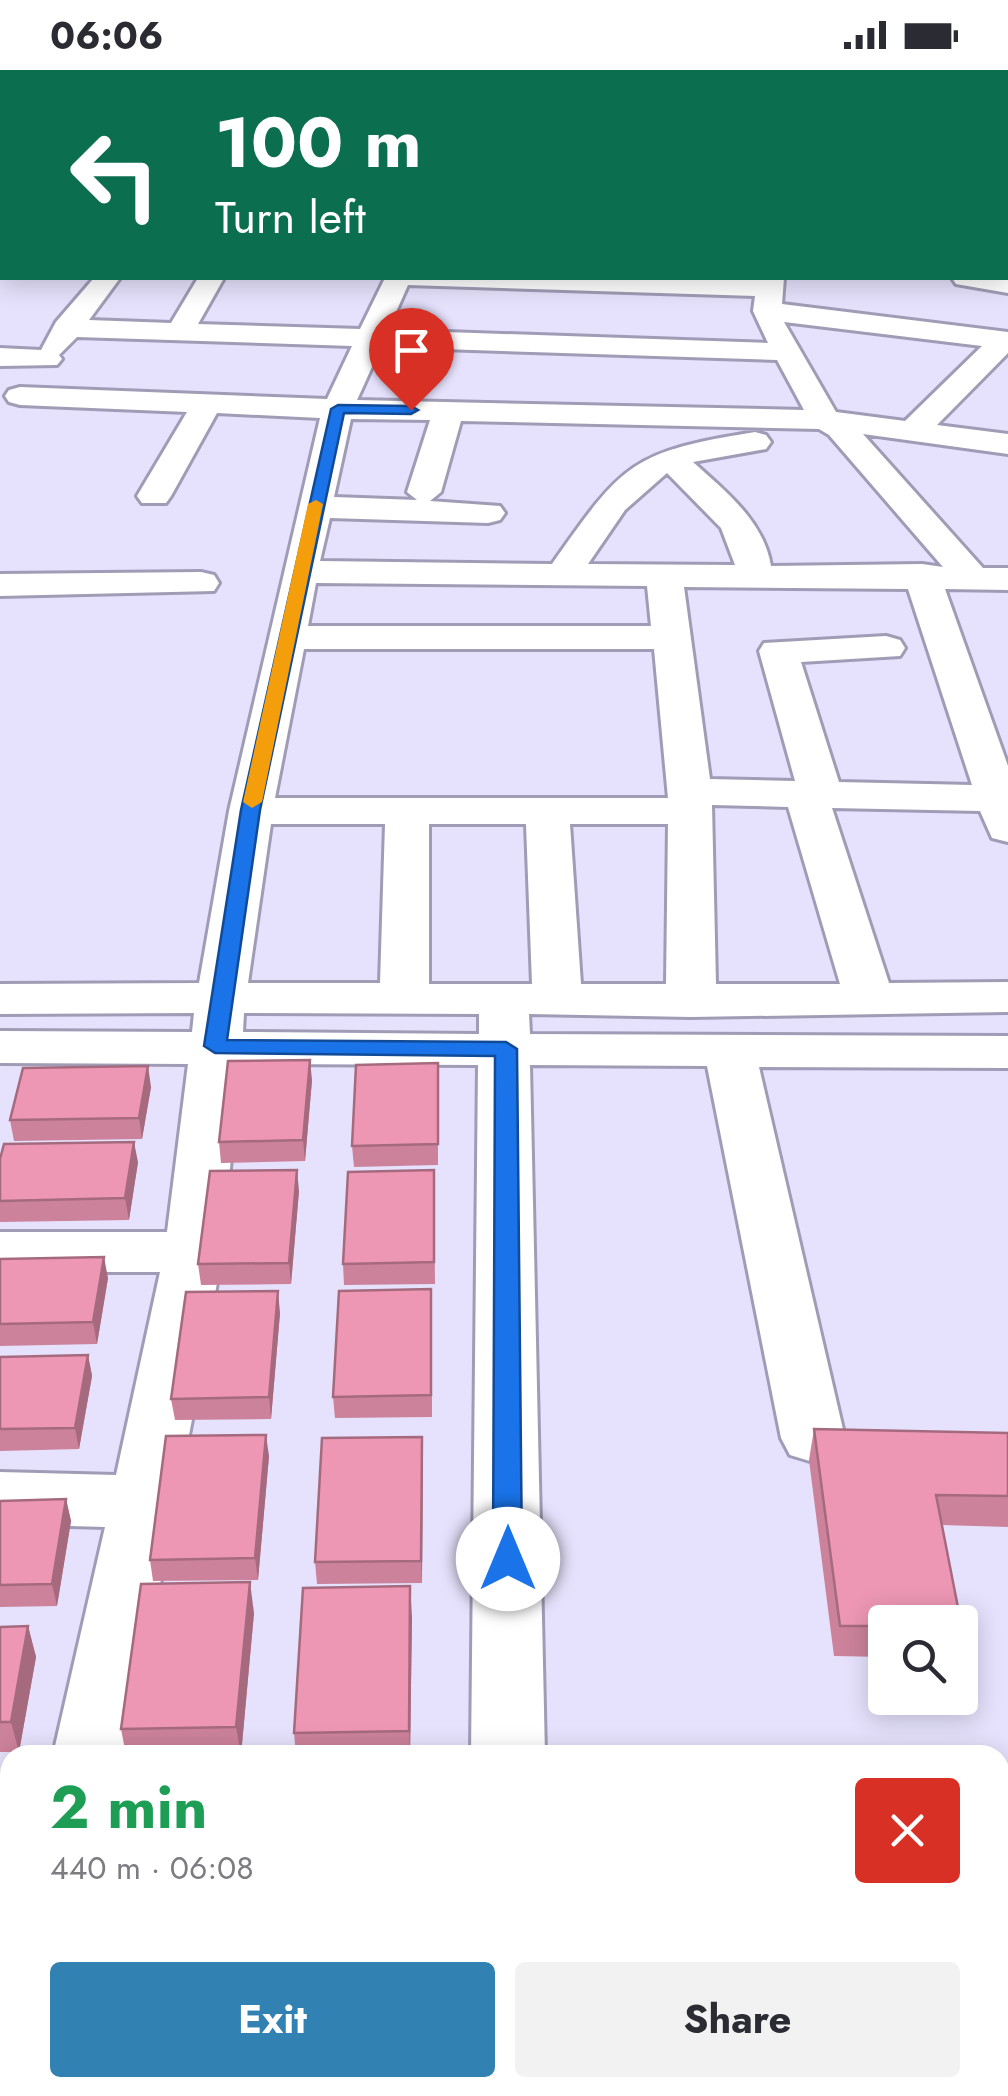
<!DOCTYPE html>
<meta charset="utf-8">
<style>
body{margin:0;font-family:Jost,sans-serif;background:#f2f2f3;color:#2b2b33;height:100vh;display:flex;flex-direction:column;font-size:38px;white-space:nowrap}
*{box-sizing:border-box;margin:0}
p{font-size:32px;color:#7c7c81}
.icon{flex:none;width:55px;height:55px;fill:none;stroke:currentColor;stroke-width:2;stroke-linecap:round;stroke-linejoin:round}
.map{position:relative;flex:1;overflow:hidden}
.details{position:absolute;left:0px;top:1675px;width:1010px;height:352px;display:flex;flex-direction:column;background:#fff;border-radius:30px 30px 0 0;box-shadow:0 5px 25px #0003}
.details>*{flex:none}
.banner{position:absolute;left:0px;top:0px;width:1010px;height:210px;box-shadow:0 5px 25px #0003;background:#0b6e4f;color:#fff;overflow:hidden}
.controls{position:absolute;left:868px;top:1535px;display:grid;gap:20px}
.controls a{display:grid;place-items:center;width:110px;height:110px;border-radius:10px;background:#fff;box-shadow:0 5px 25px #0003;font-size:50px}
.pin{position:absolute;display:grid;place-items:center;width:85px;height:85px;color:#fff;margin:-102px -42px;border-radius:50% 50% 50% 0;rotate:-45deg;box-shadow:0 0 10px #0007}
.pin .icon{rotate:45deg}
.me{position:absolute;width:110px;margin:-55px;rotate:0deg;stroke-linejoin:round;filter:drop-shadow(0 0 8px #0008)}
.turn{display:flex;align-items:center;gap:35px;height:210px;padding:0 50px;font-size:45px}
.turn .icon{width:130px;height:130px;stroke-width:2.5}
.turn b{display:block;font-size:70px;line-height:85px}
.round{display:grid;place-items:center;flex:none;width:105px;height:105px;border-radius:10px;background:#f2f2f3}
.head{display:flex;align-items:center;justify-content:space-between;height:170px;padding:0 50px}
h1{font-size:60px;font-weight:700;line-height:75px;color:#1e9e55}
.primary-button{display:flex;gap:20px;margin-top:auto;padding:20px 50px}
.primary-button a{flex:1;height:115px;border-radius:10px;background:#3281b3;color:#fff;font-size:40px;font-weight:700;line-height:115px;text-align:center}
.primary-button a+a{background:#f2f2f3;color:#2b2b33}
.status{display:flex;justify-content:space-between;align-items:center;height:70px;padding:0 50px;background:#fff;direction:ltr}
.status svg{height:28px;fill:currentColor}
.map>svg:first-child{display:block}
</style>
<div class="status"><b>06:06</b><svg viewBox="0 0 49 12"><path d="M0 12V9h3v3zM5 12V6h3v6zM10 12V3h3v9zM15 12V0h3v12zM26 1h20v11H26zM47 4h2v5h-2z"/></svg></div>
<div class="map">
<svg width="1008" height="2026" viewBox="0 0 1008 2026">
<rect width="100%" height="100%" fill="#e6e2fd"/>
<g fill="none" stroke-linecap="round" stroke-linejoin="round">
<g stroke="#a09cb6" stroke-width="6">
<g id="minor">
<polygon points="727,0 747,0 748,2 728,2"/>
<polygon points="931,0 952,0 953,2 933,2"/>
<polygon points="2,63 2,79 0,80 0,64"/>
<rect x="0" y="123" width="2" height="14"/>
<rect x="0" y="184" width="2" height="16"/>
<polygon points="1008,207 1008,223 956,214 952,208"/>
<path d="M94 208H120L89 250 171 253 198 208H224L198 254 360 259 385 208H784L782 234 1008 262V283L937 355 1008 364V384L863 364 983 498H1008V520L945 519 1008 696V772L992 768 980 741 832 738 889 913 1008 912V942L691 947 529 944 530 964 1008 966V998L759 997 845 1368 836 1385 813 1392 790 1385 781 1368 707 996 530 995 545 1685H471L478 995 240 994 222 1182 208 1267 127 1685H53L105 1457 0 1454V1402L116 1405 160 1202H0V1162H167L188 994 0 993V961L192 962 194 943 0 944V914L199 913 229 741 320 348 217 343 171 426 166 433H142L137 426 187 342 20 335 9 332 5 326 9 320 20 317 327 329 352 276 77 267 59 285 62 289 57 295 0 296V278L41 280 56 252ZM408 215 755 226 753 241 768 273 388 260ZM784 252 982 276 905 351 836 342ZM381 277 777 290 804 340 357 330ZM351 349 430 350 407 422 417 430 334 427ZM461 351 819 359 829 365 943 497 922 494 771 496C764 451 724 420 693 392L766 379 771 372 766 365 755 362C631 382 623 393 552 494L320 491 330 448 488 453 500 450 505 443 500 436 430 431 441 422ZM667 403 721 458 735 495 588 494 625 440ZM316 513 647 516 651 556H308ZM684 517 908 519 972 715 839 712 801 592 900 586 905 578 900 570 886 566 764 573 759 581 795 711 710 709ZM304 579H654L668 728H275ZM712 735 788 737 840 914H716ZM271 754H385L380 913H248ZM429 754H526L532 914H429ZM570 754H668L666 914H581ZM244 943 479 944V964L243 962Z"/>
<polygon points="201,502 214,505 219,513 214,521 0,526 0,504"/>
<polygon points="0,1876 10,1877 10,1957 0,1956"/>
<polygon points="10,1979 10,2018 60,2018 58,2026 0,2026 0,1983"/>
<rect x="467" y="2018" width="84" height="8"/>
</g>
</g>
<g stroke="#a09cb6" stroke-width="5">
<rect id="major" x="0" y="8" width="2" height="12"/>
</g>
<use href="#minor" fill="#fff" fill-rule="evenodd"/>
<use href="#major" fill="#fff" fill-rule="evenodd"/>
</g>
<g fill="#cc829b">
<polygon points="438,993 438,1095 354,1097 352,1076"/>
<polygon points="312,1010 305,1091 221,1093 219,1072"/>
<polygon points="151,1017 142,1069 14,1071 10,1050"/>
<polygon points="0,1089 138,1092 129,1150 0,1152"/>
<polygon points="434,1100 435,1214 344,1215 343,1194"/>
<polygon points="299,1121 291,1214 201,1215 198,1194"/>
<polygon points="0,1189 108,1208 97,1274 0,1276"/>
<polygon points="432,1241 432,1347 335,1348 333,1327"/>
<polygon points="280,1243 271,1349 175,1350 171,1329"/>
<polygon points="88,1285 92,1306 79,1379 0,1381 0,1287"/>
<polygon points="814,1359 1008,1363 1008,1457 942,1455 962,1558 960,1567 960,1552 885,1552 885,1587 834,1586 809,1390"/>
<polygon points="422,1367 422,1513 317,1514 315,1492"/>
<polygon points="269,1386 258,1510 153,1511 150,1490"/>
<polygon points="66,1429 71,1451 57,1536 0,1537 0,1431"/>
<polygon points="254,1543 241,1685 126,1685 121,1659"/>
<polygon points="412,1547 410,1685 296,1685 294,1663"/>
<polygon points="28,1556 36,1587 19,1682 0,1682 0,1557"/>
</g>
<g fill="#a66a7e">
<polygon points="310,990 312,1010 305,1091 303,1070"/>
<polygon points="148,996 151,1017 142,1069 139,1048"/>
<polygon points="134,1072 138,1092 129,1150 125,1128"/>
<polygon points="297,1100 299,1121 291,1214 289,1193"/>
<polygon points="104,1187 108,1208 97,1274 93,1252"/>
<polygon points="278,1221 280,1243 271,1349 269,1327"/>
<polygon points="88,1285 92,1306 79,1379 75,1358"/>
<polygon points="266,1365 269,1386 258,1510 255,1488"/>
<polygon points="422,1367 423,1389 422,1513 421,1491"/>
<polygon points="66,1429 71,1451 57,1536 52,1514"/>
<polygon points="250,1512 254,1543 241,1685 236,1657"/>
<polygon points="410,1516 412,1547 410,1685 409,1661"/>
<polygon points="28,1556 36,1587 19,1682 11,1652"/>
<polygon points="0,1707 7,1732 0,1773"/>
<polygon points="182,2018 191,2018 190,2026 182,2026"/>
</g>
<g fill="#ed97b4" stroke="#a66a7e" stroke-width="2.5">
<polygon points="310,990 303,1070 219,1072 228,991"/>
<polygon points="438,993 438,1074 352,1076 356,995"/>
<polygon points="148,996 139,1048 10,1050 23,998"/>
<polygon points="134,1072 125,1128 0,1131 0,1089 4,1074"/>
<polygon points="297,1100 289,1193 198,1194 210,1101"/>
<polygon points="434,1100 434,1192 343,1194 348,1102"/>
<polygon points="104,1187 93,1252 0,1254 0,1189"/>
<polygon points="431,1219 431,1325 333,1327 339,1221"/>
<polygon points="278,1221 269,1327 171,1329 186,1222"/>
<polygon points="88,1285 75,1358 0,1359 0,1287"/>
<polygon points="814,1359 1008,1363 1008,1426 936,1425 962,1558 960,1558 960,1552 885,1552 885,1556 840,1556"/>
<polygon points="266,1365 255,1488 150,1490 166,1366"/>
<polygon points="422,1367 421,1491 315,1492 322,1368"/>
<polygon points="66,1429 52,1514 0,1515 0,1431"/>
<polygon points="250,1512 236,1657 121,1659 141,1514"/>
<polygon points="410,1516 409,1661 294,1663 303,1518"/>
<polygon points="28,1556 11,1652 0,1652 0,1557"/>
<polygon points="49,2018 182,2018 182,2026 48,2026"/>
<rect x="246" y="2018" width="134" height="8"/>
</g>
<polygon fill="#1a73e8" stroke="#114b97" stroke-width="2.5" points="338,335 411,336 418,340 411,344 344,343 260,740 227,970 506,972 517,979 522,1489 518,1497 508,1501 497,1497 493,1489 495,986 215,983 204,976 241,740 331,339"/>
<polygon fill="#f59e0b" points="316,430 323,434 262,732 252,738 243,732 308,434"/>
</svg>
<div class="controls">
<a><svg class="icon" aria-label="search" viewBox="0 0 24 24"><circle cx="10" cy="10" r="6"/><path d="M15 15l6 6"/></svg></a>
</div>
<div class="pin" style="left:411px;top:340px;background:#d93025"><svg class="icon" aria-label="arrive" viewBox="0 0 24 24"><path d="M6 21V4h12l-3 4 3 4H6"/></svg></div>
<svg class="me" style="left:508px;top:1489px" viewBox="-20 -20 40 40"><circle r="19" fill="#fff"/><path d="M0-13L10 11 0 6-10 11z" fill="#1a73e8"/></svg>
<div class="banner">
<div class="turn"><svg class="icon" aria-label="left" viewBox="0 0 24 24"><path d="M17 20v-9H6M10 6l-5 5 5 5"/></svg><div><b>100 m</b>Turn left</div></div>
</div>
<section class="details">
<div class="head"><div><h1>2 min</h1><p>440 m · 06:08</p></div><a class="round" style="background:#d93025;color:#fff"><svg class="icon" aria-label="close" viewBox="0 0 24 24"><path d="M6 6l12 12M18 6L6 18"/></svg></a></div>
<div class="primary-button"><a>Exit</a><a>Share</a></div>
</section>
</div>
